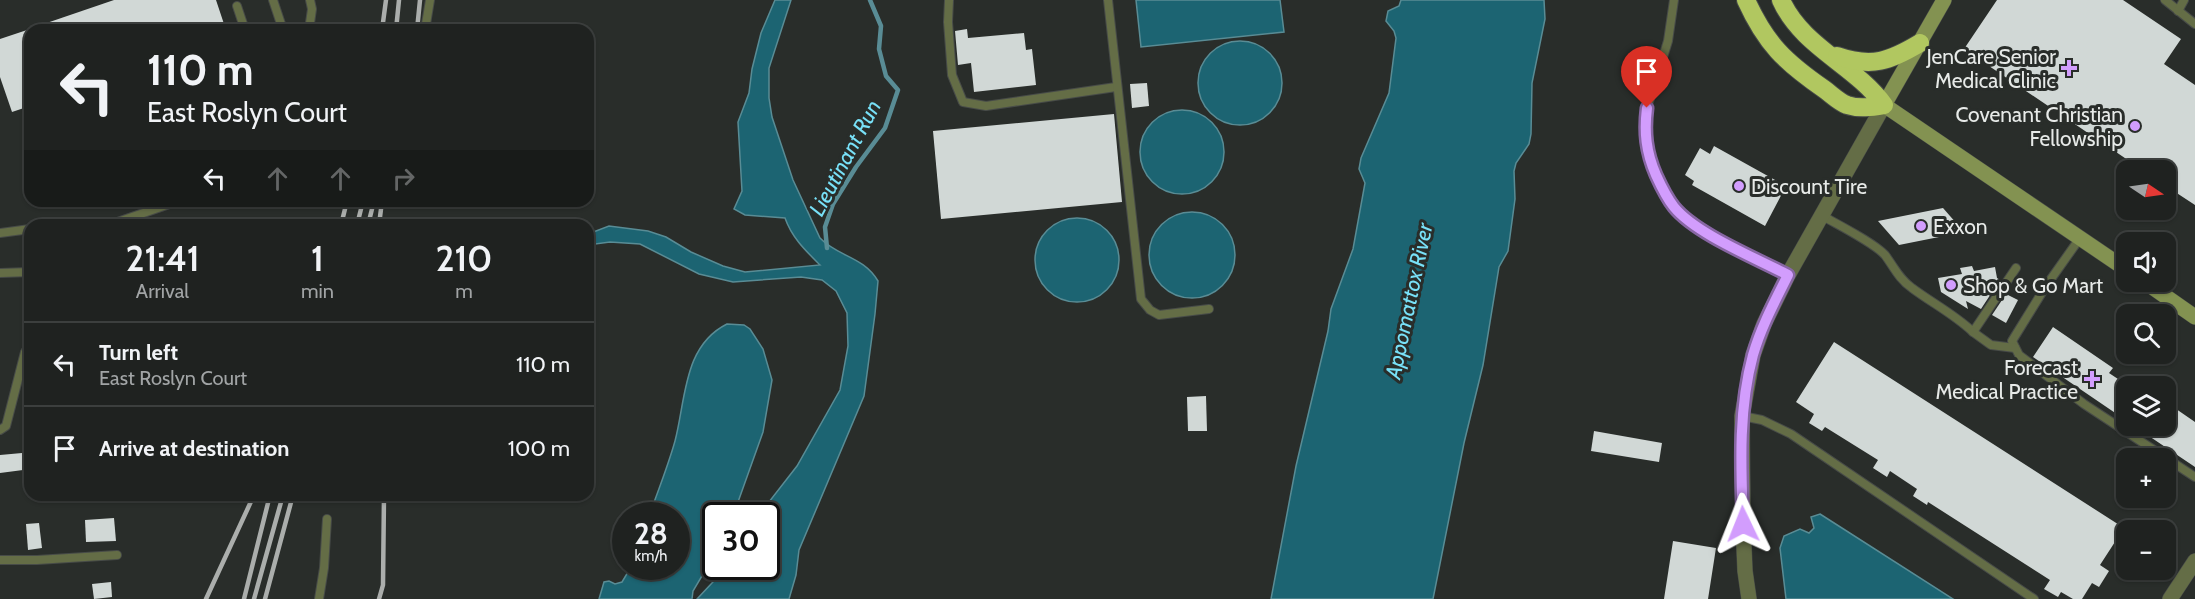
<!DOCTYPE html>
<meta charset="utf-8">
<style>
body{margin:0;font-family:Cabin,sans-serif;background:#272a29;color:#f1f3f6;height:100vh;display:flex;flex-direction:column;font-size:22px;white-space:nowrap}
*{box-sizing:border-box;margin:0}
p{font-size:20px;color:#a1a4a5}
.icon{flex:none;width:33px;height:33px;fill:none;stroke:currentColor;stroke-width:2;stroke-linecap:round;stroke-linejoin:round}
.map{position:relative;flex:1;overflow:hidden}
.sheet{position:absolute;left:24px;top:219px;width:570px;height:282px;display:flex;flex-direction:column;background:#1f2220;border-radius:18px;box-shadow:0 2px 4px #0004,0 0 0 2px #3c3f3e}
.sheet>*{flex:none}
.banner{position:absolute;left:24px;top:24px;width:570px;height:183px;border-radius:18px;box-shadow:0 2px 4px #0004,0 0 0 2px #3c3f3e;background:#1f2220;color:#f1f3f6;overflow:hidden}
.needle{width:39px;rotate:103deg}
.fabs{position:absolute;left:2116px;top:160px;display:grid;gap:12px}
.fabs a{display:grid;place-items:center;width:60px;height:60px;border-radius:12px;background:#1f2220;box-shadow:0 2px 4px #0004,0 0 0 2px #3c3f3e;font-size:30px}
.speed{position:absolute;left:612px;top:502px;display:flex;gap:12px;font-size:30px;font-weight:700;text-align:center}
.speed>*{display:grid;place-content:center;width:78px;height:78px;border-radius:50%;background:#1f2220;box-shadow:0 2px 4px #0004,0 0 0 2px #3c3f3e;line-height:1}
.speed small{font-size:15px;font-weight:400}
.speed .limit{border:3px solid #111;border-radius:9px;background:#fff;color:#111}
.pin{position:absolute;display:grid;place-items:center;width:51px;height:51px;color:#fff;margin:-62px -26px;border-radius:50% 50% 50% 0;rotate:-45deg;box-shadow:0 0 6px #0007}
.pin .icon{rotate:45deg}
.me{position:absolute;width:66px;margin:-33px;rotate:358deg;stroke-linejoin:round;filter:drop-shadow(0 0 4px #0008)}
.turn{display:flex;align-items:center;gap:21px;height:126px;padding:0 24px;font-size:27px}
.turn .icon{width:78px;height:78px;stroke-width:2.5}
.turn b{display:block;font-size:42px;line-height:51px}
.lanes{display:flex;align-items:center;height:57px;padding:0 24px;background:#0003;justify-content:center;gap:30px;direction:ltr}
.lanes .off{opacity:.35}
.eta{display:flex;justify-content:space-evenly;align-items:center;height:102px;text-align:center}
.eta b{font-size:36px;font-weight:600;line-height:42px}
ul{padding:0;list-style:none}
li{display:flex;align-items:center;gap:18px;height:84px;padding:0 24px;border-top:2px solid #3c3f3e}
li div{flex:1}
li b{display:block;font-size:22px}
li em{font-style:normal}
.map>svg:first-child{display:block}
</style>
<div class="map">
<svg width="2195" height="599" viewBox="0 0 2195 599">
<rect width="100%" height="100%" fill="#292d2a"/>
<g fill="#1c6472" stroke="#598c95" stroke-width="1.5">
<path d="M775 0H791L769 68V98L772 117 793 180 820 238C838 257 863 256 878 281L875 314 864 396 799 550 796 575 789 599H697L727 567H766V516H758L797 466 840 390 848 346 847 313 836 291 822 280 801 277 733 282 699 274 640 244 610 242 588 245V234L609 226 648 231 666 237 691 252 723 266 745 272 820 265C806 251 792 238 785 218L745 215 734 209 742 191 738 122 749 93 752 69 761 33Z"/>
<polygon points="1136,0 1280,0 1284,32 1141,47"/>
<polygon points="1401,0 1544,0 1545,19 1532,83 1531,134 1529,144 1516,163 1514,171 1515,199 1508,251 1499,267 1483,365 1464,443 1433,599 1271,599 1296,466 1328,331 1331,309 1353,249 1365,183 1359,169 1361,158 1389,93 1396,38 1394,31 1386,21 1388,11 1399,6"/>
<circle cx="1240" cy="83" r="42"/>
<circle cx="1182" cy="152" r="42"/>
<circle cx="1192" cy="255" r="43"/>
<circle cx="1077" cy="260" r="42"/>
<path d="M727 324 744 325 750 329 763 349 772 380 763 432 733 516H716L715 554 693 591 692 599H599L604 582 609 581 615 584 622 582 631 567H676V516H649C658 491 668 466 675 441 686 399 683 346 727 324Z"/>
<polygon points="1820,514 1953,599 1786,599 1780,548 1784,536 1800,529 1809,533 1814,528 1811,517"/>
</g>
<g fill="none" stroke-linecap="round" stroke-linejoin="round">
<polyline stroke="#598c95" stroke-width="4.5" points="827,248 825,227 833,204 856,167 885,128 898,90 886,76 879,49 881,26 870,0"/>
</g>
<g fill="#d1d8d6">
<polygon points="114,0 216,0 226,30 32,30 32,28"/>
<polygon points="1997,0 2123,0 2181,39 2164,64 2195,85 2195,205 2166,186 2166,171 2144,171 1964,49"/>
<polygon points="30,29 30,106 12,112 0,77 0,39"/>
<polygon points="967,29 968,38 1024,33 1026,50 1032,49 1036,85 974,92 971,63 958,65 955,31"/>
<polygon points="1147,83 1149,106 1132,108 1130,84"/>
<polygon points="1114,114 1122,202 941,219 933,131"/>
<polygon points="1714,146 1786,186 1765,226 1692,185 1694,181 1685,175 1700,148 1710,154"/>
<polygon points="1943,208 1964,232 1899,245 1878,221"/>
<polygon points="1972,266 1974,271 1995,267 1997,278 2000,280 1981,309 1966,301 1968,309 1941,292 1938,278 1962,274 1960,268"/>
<polygon points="2006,294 2018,300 2006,323 1992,315"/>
<polygon points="2053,327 2113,368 2109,373 2127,385 2127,421 2033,357"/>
<polygon points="1834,342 2124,528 2100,565 2109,571 2099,587 2092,583 2082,599 2073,599 2061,592 2058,597 2044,589 2050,580 1928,502 1927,505 1913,496 1917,489 1890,471 1887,477 1873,468 1878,460 1825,427 1822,431 1809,423 1814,414 1796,402"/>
<polygon points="1206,396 1207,431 1188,431 1187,397"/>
<polygon points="2166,402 2195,422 2195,467 2134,426 2166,426"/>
<polygon points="1594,431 1662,443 1659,462 1591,451"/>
<polygon points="22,453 23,470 0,473 0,455"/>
<polygon points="114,518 116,541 86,542 85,520"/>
<polygon points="39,523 42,548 28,550 26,524"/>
<polygon points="1673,541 1716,548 1708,599 1664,599"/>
<polygon points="111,582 112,597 94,599 92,584"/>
</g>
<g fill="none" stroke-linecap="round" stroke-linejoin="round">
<g stroke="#474b48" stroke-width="10">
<g id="service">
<polyline points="273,0 283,30"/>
<polyline points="949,0 948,22 952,75 963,102 986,106 1116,87"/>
<polyline points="1108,0 1141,299 1150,310 1159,315 1209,309"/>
<polyline points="1674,0 1668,41 1647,108 1646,138 1651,162 1668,199 1691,223 1788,275"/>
<polyline points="2165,0 2195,24"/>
<polyline points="237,6 245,30"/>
<polyline points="2178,11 2184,0"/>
<polyline points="309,30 312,9 310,0"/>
<polyline points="425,30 430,0"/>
<path d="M1821 215C1838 225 1873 242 1885 255 1894 267 1899 279 1912 288 1932 303 1954 314 1973 332L2016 268"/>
<polyline points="109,225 178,201"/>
<polyline points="0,233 30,229"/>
<polyline points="2080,238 2046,286 2012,341 2019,355 2084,404 2195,477"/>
<polyline points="0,273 30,272"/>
<polyline points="1973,332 1991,345 2015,348"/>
<polyline points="1742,416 1762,420 1791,434 2034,599"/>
<polyline points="0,430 6,426 25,352 30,351"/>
<polyline points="0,560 37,560 117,555"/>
<polyline points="319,599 324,568 327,519"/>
</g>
</g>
<g stroke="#474b48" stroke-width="16">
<g id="minor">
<polyline points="1749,599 1745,571 1743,524 1742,416 1753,355 1764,324 1788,275 1884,105"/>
<polyline points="2170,599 2195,561"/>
</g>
</g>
<g stroke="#474b48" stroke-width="16">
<g id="secondary">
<polyline points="1944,0 1884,105 2127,270"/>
<polyline points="2145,282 2195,317"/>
</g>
</g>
<g stroke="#474b48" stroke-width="20">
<g id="motorway">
<path d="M1746 0C1766 44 1785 62 1824 89 1831 94 1839 102 1847 105 1859 109 1872 107 1884 105 1855 65 1802 47 1781 0"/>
<path d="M1837 56C1872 68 1890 61 1920 43"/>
</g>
</g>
<use href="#service" stroke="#646d46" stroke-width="8"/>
<use href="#minor" stroke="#646d46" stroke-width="15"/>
<use href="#secondary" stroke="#839251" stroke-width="15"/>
<use href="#motorway" stroke="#b1c760" stroke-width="18"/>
<g stroke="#abaeac" stroke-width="4.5">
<polyline points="382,30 386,0"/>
<polyline points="396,30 399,0"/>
<polyline points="417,30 420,0"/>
<polyline points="341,225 347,201"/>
<polyline points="357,225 363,201"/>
<polyline points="368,225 374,201"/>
<polyline points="379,225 382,201"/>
<polyline points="206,599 254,495"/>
<polyline points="244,599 270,495"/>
<polyline points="254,599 283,495"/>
<polyline points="265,599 293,495"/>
<polyline points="379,599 383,585 384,495"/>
</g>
</g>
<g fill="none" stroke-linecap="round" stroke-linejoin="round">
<g stroke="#8866a4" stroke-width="15">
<path id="route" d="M1647 108C1644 132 1646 152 1656 175 1661 186 1666 197 1674 207 1696 234 1756 258 1788 275 1775 301 1761 327 1753 355 1738 410 1741 468 1743 524"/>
</g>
<use href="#route" stroke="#d29dfd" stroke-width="10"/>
</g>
<g fill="#d29dfd" stroke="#292d2a" stroke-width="2">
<path d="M2066 59h6v6h6v6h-6v6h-6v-6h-6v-6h6z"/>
<circle cx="2135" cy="126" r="6"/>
<circle cx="1739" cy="186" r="6"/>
<circle cx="1921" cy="226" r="6"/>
<circle cx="1951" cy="285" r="6"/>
<path d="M2089 370h6v6h6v6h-6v6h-6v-6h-6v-6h6z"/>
</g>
<g text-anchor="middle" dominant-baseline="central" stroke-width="6" stroke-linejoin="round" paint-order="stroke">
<g font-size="21" fill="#e7eae8" stroke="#292d2a" text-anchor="end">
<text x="2056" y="56">JenCare Senior<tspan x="2056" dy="24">Medical Clinic</tspan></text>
<text x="2123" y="114">Covenant Christian<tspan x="2123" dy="24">Fellowship</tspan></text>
<text x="1751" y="186" text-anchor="start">Discount Tire</text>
<text x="1933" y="226" text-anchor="start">Exxon</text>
<text x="1963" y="285" text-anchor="start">Shop &amp; Go Mart</text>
<text x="2078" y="367">Forecast<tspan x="2078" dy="24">Medical Practice</tspan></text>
</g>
<g font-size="22" font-style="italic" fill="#78e1f8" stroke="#292d2a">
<text transform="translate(845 158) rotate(-62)">Lieutinant Run</text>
<text transform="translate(1409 301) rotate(-78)">Appomattox River</text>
</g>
</g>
</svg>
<div class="fabs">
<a><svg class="needle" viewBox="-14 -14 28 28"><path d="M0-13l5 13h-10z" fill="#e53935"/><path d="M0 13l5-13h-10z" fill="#a1a4a5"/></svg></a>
<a><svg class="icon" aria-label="sound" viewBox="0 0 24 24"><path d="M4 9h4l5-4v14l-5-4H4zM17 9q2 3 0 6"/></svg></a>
<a><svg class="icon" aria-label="search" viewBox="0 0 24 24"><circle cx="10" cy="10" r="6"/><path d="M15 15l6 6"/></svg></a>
<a><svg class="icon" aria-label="layers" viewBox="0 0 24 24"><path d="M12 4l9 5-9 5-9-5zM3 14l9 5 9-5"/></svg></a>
<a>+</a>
<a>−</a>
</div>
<div class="speed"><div>28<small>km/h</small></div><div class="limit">30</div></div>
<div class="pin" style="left:1647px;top:108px;background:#d93025"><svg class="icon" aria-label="arrive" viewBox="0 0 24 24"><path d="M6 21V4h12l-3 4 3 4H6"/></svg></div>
<svg class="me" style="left:1743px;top:524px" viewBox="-20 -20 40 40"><path d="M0-17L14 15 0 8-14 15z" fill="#d29dfd" stroke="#fff" stroke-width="4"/></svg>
<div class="banner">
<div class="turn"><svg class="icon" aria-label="left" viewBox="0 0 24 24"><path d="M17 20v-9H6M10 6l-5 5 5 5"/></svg><div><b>110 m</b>East Roslyn Court</div></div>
<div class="lanes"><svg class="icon" aria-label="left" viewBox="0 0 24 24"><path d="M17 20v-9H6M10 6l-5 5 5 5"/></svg><svg class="icon off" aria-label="ahead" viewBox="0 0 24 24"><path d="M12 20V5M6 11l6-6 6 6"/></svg><svg class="icon off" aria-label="ahead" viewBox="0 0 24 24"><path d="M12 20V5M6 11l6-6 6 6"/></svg><svg class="icon off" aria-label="right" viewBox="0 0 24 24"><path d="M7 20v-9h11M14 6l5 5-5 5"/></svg></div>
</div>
<section class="sheet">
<div class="eta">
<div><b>21:41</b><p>Arrival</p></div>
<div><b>1</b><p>min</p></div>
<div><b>210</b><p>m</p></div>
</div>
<ul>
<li><svg class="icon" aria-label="left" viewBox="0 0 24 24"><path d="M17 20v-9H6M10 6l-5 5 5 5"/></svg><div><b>Turn left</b><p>East Roslyn Court</p></div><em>110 m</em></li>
<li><svg class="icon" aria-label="arrive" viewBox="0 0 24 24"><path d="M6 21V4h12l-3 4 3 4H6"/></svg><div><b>Arrive at destination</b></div><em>100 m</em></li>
</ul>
</section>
</div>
